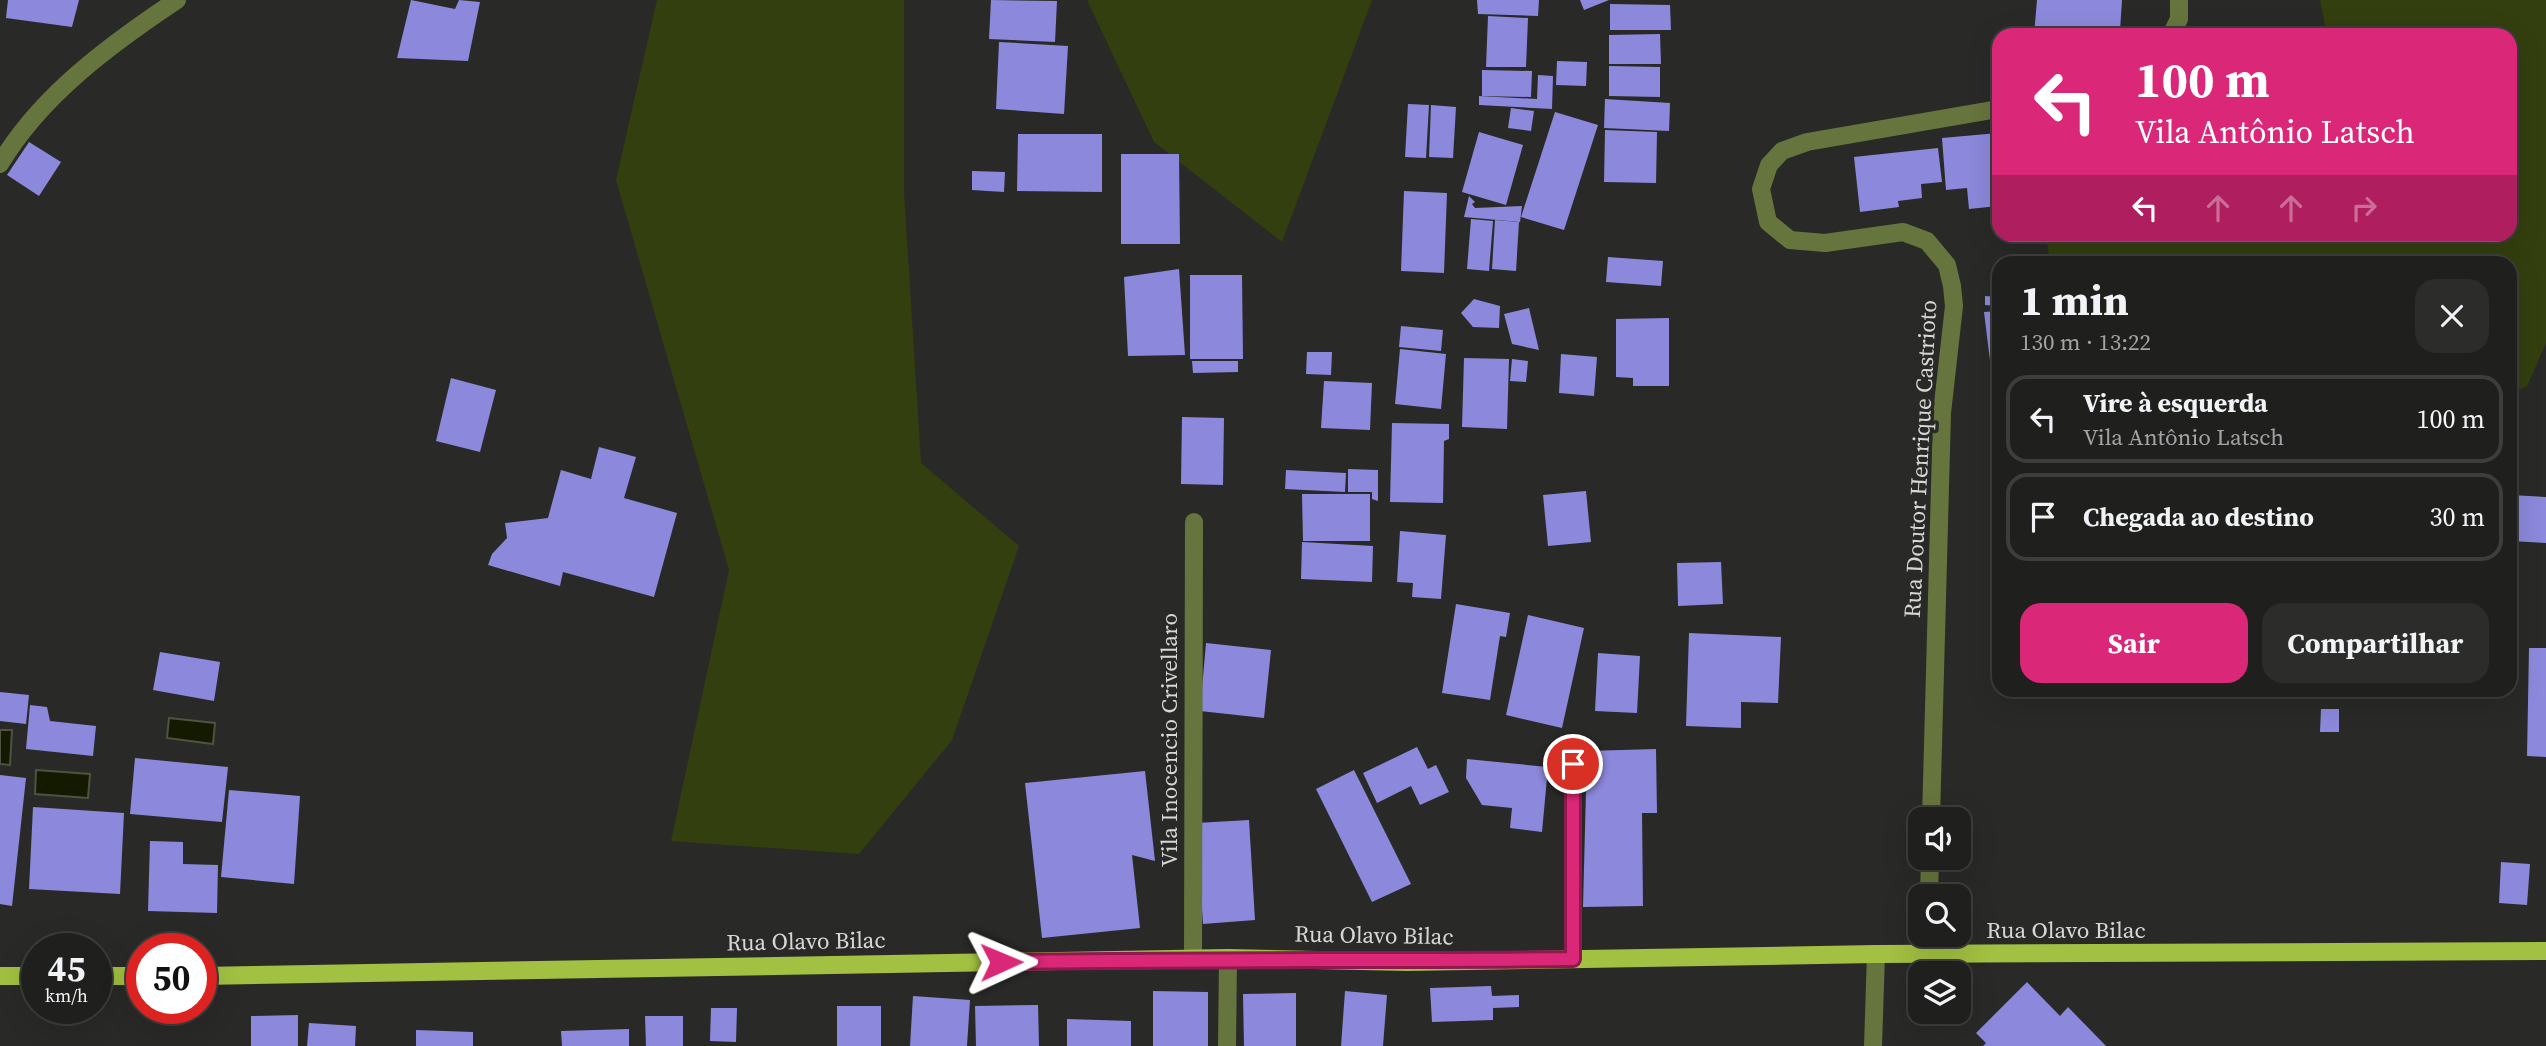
<!DOCTYPE html>
<html lang="pt">
<meta charset="utf-8">
<style>
body{margin:0;font-family:"Source Serif 4",serif;background:#2c2d2a;color:#f1f3f6;height:100vh;display:flex;flex-direction:column;font-size:26px;white-space:nowrap}
*{box-sizing:border-box;margin:0}
p{font-size:23px;color:#a1a3a4}
.icon{flex:none;width:38px;height:38px;fill:none;stroke:currentColor;stroke-width:2;stroke-linecap:round;stroke-linejoin:round}
.map{position:relative;flex:1;overflow:hidden}
.drawer{position:absolute;left:1992px;top:256px;width:525px;height:441px;display:flex;flex-direction:column;background:#1f201d;border-radius:21px;box-shadow:0 7px 28px #0002,0 0 0 2px #3c3e3b}
.drawer>*{flex:none}
.banner{position:absolute;left:1992px;top:28px;width:525px;height:214px;border-radius:21px;box-shadow:0 7px 28px #0002,0 0 0 2px #3c3e3b;background:#db2777;color:#fff;overflow:hidden}
.controls{position:absolute;left:1908px;top:807px;display:grid;gap:14px}
.controls a{display:grid;place-items:center;width:63px;height:63px;border-radius:14px;background:#1f201d;box-shadow:0 7px 28px #0002,0 0 0 2px #3c3e3b;font-size:35px}
.speed{position:absolute;left:21px;top:933px;display:flex;gap:14px;font-size:35px;font-weight:700;text-align:center}
.speed>*{display:grid;place-content:center;width:91px;height:91px;border-radius:50%;background:#1f201d;box-shadow:0 7px 28px #0002,0 0 0 2px #3c3e3b;line-height:1}
.speed small{font-size:18px;font-weight:400}
.speed .limit{border:10px solid #d22;background:#fff;color:#111}
.pin{position:absolute;display:grid;place-items:center;width:60px;height:60px;color:#fff;margin:-30px;border:4px solid #fff;border-radius:50%;box-shadow:0 2px 7px #0007}
.me{position:absolute;width:77px;margin:-38px;rotate:89deg;stroke-linejoin:round;filter:drop-shadow(0 0 5px #0008)}
.turn{display:flex;align-items:center;gap:24px;height:147px;padding:0 28px;font-size:32px}
.turn .icon{width:91px;height:91px;stroke-width:2.5}
.turn b{display:block;font-size:49px;line-height:60px}
.lanes{display:flex;align-items:center;height:66px;padding:0 28px;background:#0003;justify-content:center;gap:35px;direction:ltr}
.lanes .off{opacity:.35}
.round{display:grid;place-items:center;flex:none;width:74px;height:74px;border-radius:21px;background:#2c2d2a}
.overview{display:flex;align-items:center;justify-content:space-between;height:119px;padding:0 28px}
h1{font-size:42px;font-weight:700;line-height:52px}
.button{display:flex;gap:14px;margin-top:auto;padding:14px 28px}
.button a{flex:1;height:80px;border-radius:21px;background:#db2777;color:#fff;font-size:28px;font-weight:700;line-height:80px;text-align:center}
.button a+a{background:#2c2d2a;color:#f1f3f6}
ul{padding:0;list-style:none}
li{display:flex;align-items:center;gap:21px;height:88px;margin:0 14px 10px;padding:0 14px;border:4px solid #3c3e3b;border-radius:21px}
li div{flex:1}
li b{display:block;font-size:26px}
li em{font-style:normal}
.map>svg:first-child{display:block}
</style>
<div class="map">
<svg width="2546" height="1046" viewBox="0 0 2546 1046">
<rect width="100%" height="100%" fill="#292a27"/>
<g fill="#343f0f">
<polygon points="657,0 904,0 904,192 921,463 1019,546 952,740 859,854 671,841 729,570 616,180"/>
<polygon points="1087,0 1372,0 1282,242 1154,142"/>
<polygon points="2320,0 2546,0 2546,343 2527,386 2510,393 2510,262 2050,262 2046,235 2510,234 2510,35 2322,35 2326,31"/>
</g>
<g fill="#131a00" stroke="#4e5340" stroke-width="2">
<polygon points="169,718 215,723 213,744 167,738"/>
<polygon points="0,730 12,730 10,765 0,764"/>
<polygon points="36,770 90,774 88,798 35,794"/>
</g>
<g fill="#8c88db">
<polygon points="8,0 79,0 72,27 6,18"/>
<polygon points="411,0 455,9 459,0 480,2 468,61 397,58"/>
<polygon points="991,0 1057,1 1055,42 989,39"/>
<polygon points="1477,0 1539,0 1538,16 1478,14"/>
<polygon points="1580,0 1609,0 1584,10"/>
<polygon points="2037,0 2122,0 2120,31 2068,27 2068,35 2034,35"/>
<polygon points="1610,4 1670,5 1671,30 1610,30"/>
<polygon points="1488,16 1528,18 1526,67 1486,67"/>
<polygon points="1660,34 1661,64 1609,64 1609,35"/>
<polygon points="999,42 1068,46 1064,114 996,109"/>
<polygon points="1557,61 1587,62 1586,86 1556,85"/>
<polygon points="1609,66 1660,67 1660,97 1609,96"/>
<polygon points="1482,70 1532,71 1531,97 1482,96"/>
<polygon points="1538,75 1553,76 1552,109 1479,105 1479,96 1537,99"/>
<polygon points="1605,99 1670,103 1669,131 1604,128"/>
<polygon points="1408,104 1429,105 1426,158 1405,157"/>
<polygon points="1431,105 1456,107 1453,158 1429,157"/>
<polygon points="1511,108 1534,111 1531,131 1508,128"/>
<polygon points="1555,112 1598,125 1564,230 1521,217"/>
<polygon points="1605,130 1657,132 1656,183 1604,182"/>
<polygon points="1479,132 1523,145 1506,205 1462,192"/>
<polygon points="1998,133 1998,206 1969,209 1967,188 1946,190 1942,138"/>
<polygon points="1018,134 1102,134 1102,192 1017,191"/>
<polygon points="29,142 61,162 39,196 7,175"/>
<polygon points="1938,148 1942,182 1921,184 1922,198 1898,201 1899,207 1860,212 1854,157"/>
<polygon points="1121,154 1179,154 1180,244 1121,244"/>
<polygon points="972,171 1005,172 1004,192 972,190"/>
<polygon points="1404,191 1447,193 1444,273 1401,271"/>
<polygon points="1469,196 1475,202 1472,204 1475,208 1522,206 1520,222 1464,217"/>
<polygon points="1471,219 1493,221 1489,271 1467,269"/>
<polygon points="1495,220 1519,222 1516,271 1492,269"/>
<polygon points="1608,257 1663,261 1661,286 1606,282"/>
<polygon points="1179,269 1185,355 1128,356 1124,277"/>
<polygon points="1190,275 1242,275 1243,359 1190,359"/>
<polygon points="1985,296 1998,297 1998,306 1985,305"/>
<polygon points="1474,299 1500,306 1499,328 1473,327 1461,313"/>
<polygon points="1529,308 1539,350 1512,344 1504,314"/>
<polygon points="1998,311 1998,384 1993,385 1984,312"/>
<polygon points="1669,318 1669,386 1633,386 1633,378 1616,377 1616,319"/>
<polygon points="1401,326 1443,330 1441,351 1399,347"/>
<polygon points="1400,349 1446,354 1441,409 1395,404"/>
<polygon points="1307,352 1332,352 1331,375 1306,374"/>
<polygon points="1561,354 1597,357 1594,396 1559,393"/>
<polygon points="1464,358 1509,359 1507,429 1462,427"/>
<polygon points="1512,359 1528,361 1526,382 1510,381"/>
<polygon points="1192,361 1238,361 1238,372 1193,373"/>
<polygon points="451,378 496,390 480,452 436,441"/>
<polygon points="1324,381 1372,383 1370,430 1321,428"/>
<polygon points="1182,417 1224,418 1223,485 1181,484"/>
<polygon points="1392,423 1449,424 1449,439 1444,441 1443,503 1390,502"/>
<polygon points="599,447 636,457 624,498 677,513 654,597 563,572 560,586 488,565 492,554 507,538 505,523 548,518 561,470 591,479"/>
<polygon points="1348,469 1378,470 1378,501 1372,499 1372,492 1348,492"/>
<polygon points="1286,470 1346,473 1345,492 1285,489"/>
<polygon points="1586,491 1591,542 1548,546 1543,495"/>
<polygon points="1302,494 1370,494 1370,541 1303,541"/>
<polygon points="2511,495 2546,497 2546,543 2510,541"/>
<polygon points="1400,531 1446,535 1441,599 1412,597 1413,583 1397,582"/>
<polygon points="1302,542 1373,546 1372,582 1301,579"/>
<polygon points="1721,562 1723,604 1678,606 1677,563"/>
<polygon points="1456,604 1510,613 1506,637 1500,636 1490,700 1442,693"/>
<polygon points="1528,615 1584,628 1562,728 1506,715"/>
<polygon points="1689,633 1781,637 1778,703 1741,702 1741,728 1686,726"/>
<polygon points="1206,643 1271,650 1264,718 1200,711"/>
<polygon points="2529,648 2546,648 2546,757 2527,756"/>
<polygon points="160,652 220,662 214,701 153,690"/>
<polygon points="1598,653 1640,656 1637,713 1595,711"/>
<polygon points="2270,690 2281,690 2282,696 2270,697"/>
<polygon points="0,692 29,695 26,724 0,721"/>
<polygon points="30,705 47,707 50,721 96,726 93,756 26,749"/>
<polygon points="2321,709 2339,709 2339,732 2320,732"/>
<polygon points="1417,747 1428,769 1436,765 1449,792 1420,805 1411,786 1377,803 1363,773"/>
<polygon points="1656,749 1657,813 1642,813 1643,906 1583,907 1587,751"/>
<polygon points="135,758 228,767 222,822 130,814"/>
<polygon points="1467,759 1548,767 1542,832 1510,828 1512,808 1482,805 1466,778"/>
<polygon points="1354,770 1411,884 1372,902 1316,789"/>
<polygon points="1145,771 1155,861 1132,855 1140,928 1042,938 1025,783"/>
<polygon points="0,775 26,778 12,906 0,904"/>
<polygon points="229,790 300,796 294,884 221,877"/>
<polygon points="33,807 124,813 120,894 29,889"/>
<polygon points="1249,820 1255,920 1203,924 1196,823"/>
<polygon points="150,841 183,842 183,864 218,865 217,913 148,911"/>
<polygon points="2501,862 2530,864 2527,905 2499,903"/>
<polygon points="2027,982 2060,1016 2068,1007 2106,1046 1983,1046 1986,1043 1976,1033"/>
<polygon points="1491,986 1492,996 1519,995 1519,1007 1493,1008 1493,1020 1432,1022 1430,988"/>
<polygon points="1153,991 1208,992 1208,1046 1153,1046"/>
<polygon points="1345,991 1387,995 1383,1046 1341,1046"/>
<polygon points="1296,993 1296,1046 1244,1046 1243,994"/>
<polygon points="913,996 970,1000 967,1046 910,1046"/>
<polygon points="1038,1005 1039,1046 976,1046 975,1006"/>
<rect x="837" y="1006" width="44" height="40"/>
<polygon points="711,1008 737,1008 736,1042 710,1041"/>
<polygon points="298,1015 298,1046 251,1046 251,1016"/>
<polygon points="645,1016 683,1016 683,1046 646,1046"/>
<polygon points="1067,1019 1131,1021 1131,1046 1067,1046"/>
<polygon points="309,1023 356,1026 355,1046 307,1046"/>
<polygon points="629,1029 629,1046 562,1046 561,1031"/>
<polygon points="416,1030 473,1032 473,1046 416,1046"/>
</g>
<g fill="none" stroke-linecap="round" stroke-linejoin="round">
<g stroke="#66753d" stroke-width="18">
<polyline points="2171,35 2179,19 2179,0"/>
<path d="M0 164C41 95 111 44 177 0"/>
<polyline points="1573,763 1573,959"/>
<polyline points="1931,819 1942,413 1954,306 1952,286 1947,265 1927,241 1903,232 1825,243 1790,240 1768,222 1761,189 1769,165 1782,151 1807,142 1998,109"/>
<polyline points="1929,896 1930,858"/>
<polyline points="1927,955 1928,934"/>
<polyline points="1193,958 1194,522"/>
<polyline points="1227,1046 1228,958"/>
<polyline points="1873,1046 1876,954"/>
</g>
<g stroke="#a2c042" stroke-width="18">
<polyline points="0,976 37,976"/>
<polyline points="96,976 142,976"/>
<polyline points="201,976 1228,958 1407,962 1876,954 2546,951"/>
</g>
</g>
<g fill="none" stroke-linecap="round" stroke-linejoin="round">
<g stroke="#8e194d" stroke-width="18">
<path id="route" d="M1001 962C1192 959 1382 961 1573 959V764"/>
</g>
<use href="#route" stroke="#db2777" stroke-width="12"/>
</g>
<g text-anchor="middle" dominant-baseline="central" stroke-width="7" stroke-linejoin="round" paint-order="stroke">
<g font-size="23" fill="#d7d7d6" stroke="#292a27">
<text transform="translate(1920 459) rotate(-87)">Rua Doutor Henrique Castrioto</text>
<text transform="translate(1169 740) rotate(-90)">Vila Inocencio Crivellaro</text>
<text x="2066" y="930">Rua Olavo Bilac</text>
<text transform="translate(1374 935) rotate(1)">Rua Olavo Bilac</text>
<text transform="translate(806 941) rotate(-1)">Rua Olavo Bilac</text>
</g>
</g>
</svg>
<div class="controls">
<a><svg class="icon" aria-label="sound" viewBox="0 0 24 24"><path d="M4 9h4l5-4v14l-5-4H4zM17 9q2 3 0 6"/></svg></a>
<a><svg class="icon" aria-label="search" viewBox="0 0 24 24"><circle cx="10" cy="10" r="6"/><path d="M15 15l6 6"/></svg></a>
<a><svg class="icon" aria-label="layers" viewBox="0 0 24 24"><path d="M12 4l9 5-9 5-9-5zM3 14l9 5 9-5"/></svg></a>
</div>
<div class="speed"><div>45<small>km/h</small></div><div class="limit">50</div></div>
<div class="pin" style="left:1573px;top:764px;background:#d93025"><svg class="icon" aria-label="arrive" viewBox="0 0 24 24"><path d="M6 21V4h12l-3 4 3 4H6"/></svg></div>
<svg class="me" style="left:1001px;top:962px" viewBox="-20 -20 40 40"><path d="M0-17L14 15 0 8-14 15z" fill="#db2777" stroke="#fff" stroke-width="4"/></svg>
<div class="banner">
<div class="turn"><svg class="icon" aria-label="left" viewBox="0 0 24 24"><path d="M17 20v-9H6M10 6l-5 5 5 5"/></svg><div><b>100 m</b>Vila Antônio Latsch</div></div>
<div class="lanes"><svg class="icon" aria-label="left" viewBox="0 0 24 24"><path d="M17 20v-9H6M10 6l-5 5 5 5"/></svg><svg class="icon off" aria-label="ahead" viewBox="0 0 24 24"><path d="M12 20V5M6 11l6-6 6 6"/></svg><svg class="icon off" aria-label="ahead" viewBox="0 0 24 24"><path d="M12 20V5M6 11l6-6 6 6"/></svg><svg class="icon off" aria-label="right" viewBox="0 0 24 24"><path d="M7 20v-9h11M14 6l5 5-5 5"/></svg></div>
</div>
<section class="drawer">
<div class="overview"><div><h1>1 min</h1><p>130 m · 13:22</p></div><a class="round"><svg class="icon" aria-label="close" viewBox="0 0 24 24"><path d="M6 6l12 12M18 6L6 18"/></svg></a></div>
<ul>
<li><svg class="icon" aria-label="left" viewBox="0 0 24 24"><path d="M17 20v-9H6M10 6l-5 5 5 5"/></svg><div><b>Vire à esquerda</b><p>Vila Antônio Latsch</p></div><em>100 m</em></li>
<li><svg class="icon" aria-label="arrive" viewBox="0 0 24 24"><path d="M6 21V4h12l-3 4 3 4H6"/></svg><div><b>Chegada ao destino</b></div><em>30 m</em></li>
</ul>
<div class="button"><a>Sair</a><a>Compartilhar</a></div>
</section>
</div>
